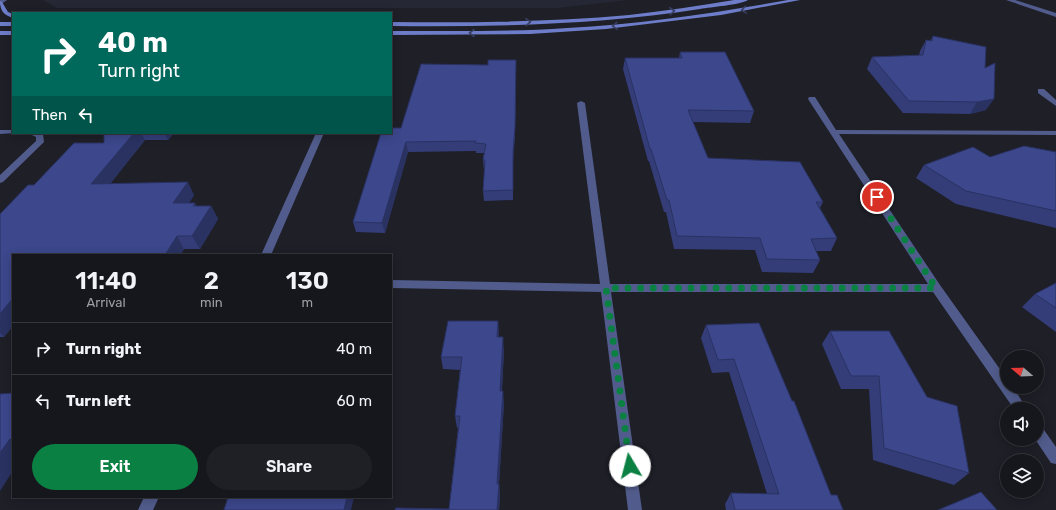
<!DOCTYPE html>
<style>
body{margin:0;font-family:Rubik,sans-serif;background:#1f2026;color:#f1f3f6;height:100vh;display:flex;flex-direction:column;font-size:15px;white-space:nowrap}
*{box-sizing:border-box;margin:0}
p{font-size:13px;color:#9e9fa4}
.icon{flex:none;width:22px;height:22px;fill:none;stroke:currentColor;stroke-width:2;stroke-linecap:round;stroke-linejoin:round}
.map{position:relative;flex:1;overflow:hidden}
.sheet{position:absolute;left:12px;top:254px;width:380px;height:244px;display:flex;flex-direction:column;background:#16171d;border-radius:0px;box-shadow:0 2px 10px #0003,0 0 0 1px #35363b}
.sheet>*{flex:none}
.hud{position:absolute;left:12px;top:12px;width:380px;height:122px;border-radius:0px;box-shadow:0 2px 10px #0003,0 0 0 1px #35363b;background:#00695c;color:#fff;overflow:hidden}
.needle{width:26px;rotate:289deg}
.fabs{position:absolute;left:1000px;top:350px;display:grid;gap:8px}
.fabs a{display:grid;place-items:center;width:44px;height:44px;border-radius:50%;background:#16171d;box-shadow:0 2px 10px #0003,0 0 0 1px #35363b;font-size:20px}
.pin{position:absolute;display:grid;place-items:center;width:34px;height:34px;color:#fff;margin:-17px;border:2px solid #fff;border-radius:50%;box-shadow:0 1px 4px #0007}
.me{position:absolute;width:44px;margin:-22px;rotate:352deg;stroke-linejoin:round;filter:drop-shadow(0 0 3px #0008)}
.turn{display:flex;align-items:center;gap:14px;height:84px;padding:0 20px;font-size:18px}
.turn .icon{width:52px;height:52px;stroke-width:2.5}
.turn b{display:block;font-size:28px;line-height:34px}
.then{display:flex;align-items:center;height:38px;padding:0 20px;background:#0003;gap:8px;font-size:15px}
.eta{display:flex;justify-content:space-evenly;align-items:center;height:68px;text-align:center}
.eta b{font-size:24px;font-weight:600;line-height:28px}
.action{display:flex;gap:8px;margin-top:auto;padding:8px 20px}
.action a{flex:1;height:46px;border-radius:24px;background:#0b8043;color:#fff;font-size:16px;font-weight:600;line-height:46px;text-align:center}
.action a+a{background:#1f2026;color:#f1f3f6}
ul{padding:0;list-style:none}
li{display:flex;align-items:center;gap:12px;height:52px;padding:0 20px;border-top:1px solid #35363b}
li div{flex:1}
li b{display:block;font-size:15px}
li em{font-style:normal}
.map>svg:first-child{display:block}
</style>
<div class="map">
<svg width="1056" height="510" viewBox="0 0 1056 510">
<rect width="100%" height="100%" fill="#1e1f27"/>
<polygon fill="#252834" points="43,0 629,0 557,8 57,8"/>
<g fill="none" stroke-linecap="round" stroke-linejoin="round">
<g fill="#515c8c" fill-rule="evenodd">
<polygon points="0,0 7,0 0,5"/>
<polygon points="1006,0 1015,0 1056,13 1056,17"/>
<polygon points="1038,89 1044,89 1056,100 1056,106 1038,93"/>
<polygon points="809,97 815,97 836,130 1056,131 1056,135 839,134 940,285 1007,379 1007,387 1013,387 1027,409 1014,409 933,292 611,292 642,510 628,510 601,292 391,288 391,280 600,284 577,103 581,101 585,103 610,284 928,284 808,99"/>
<polygon points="0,130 13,130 13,133 16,133 0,134"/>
<polygon points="28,133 43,134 44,142 3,182 0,183 0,175 36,141 36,137"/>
<polygon points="316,133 324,133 271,255 261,255"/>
<polygon points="1037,425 1042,427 1056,447 1056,464 1051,463 1035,439 1037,439"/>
<polygon points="144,497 159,497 153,510 138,510"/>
</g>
<g fill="#6e7dca" fill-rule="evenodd">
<path d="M734 0H748C740 5 711 7 700 9 598 25 494 27 391 26V22C470 23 550 22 629 15 664 11 699 6 734 0Z"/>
<path d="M788 0H800L721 15 606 29 530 34 391 35V31C450 31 509 32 567 28 641 24 715 13 788 0Z"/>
<path d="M0 1 2 2 8 12 13 14V18C4 15 0 11 0 1Z"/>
<rect x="0" y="22" width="13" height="4"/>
<rect x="0" y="31" width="13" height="4"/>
</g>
</g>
<g fill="#343d78">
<polygon points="933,36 985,68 986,110 970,114 903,113 867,69 872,57 919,56 920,51 926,40 930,41"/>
<polygon points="680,52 754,111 750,123 693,122 708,158 823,202 820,208 837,238 831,251 816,251 820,260 813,273 762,272 755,250 674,249 666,212 664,212 649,161 648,161 623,69 625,58 679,58"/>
<polygon points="104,133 174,133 168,140 145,140 110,184 194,195 189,203 195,203 196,206 211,206 218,219 200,249 184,249 180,255 13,255 13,326 4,337 0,337 0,214 34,185 104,143"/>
<polygon points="381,133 515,136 513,162 513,200 484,201 483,191 485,170 484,170 483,160 484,153 476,153 476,151 408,152 385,233 356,232 353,222"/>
<polygon points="1056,152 1056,228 956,204 916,178 924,165 990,157"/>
<polygon points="1056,283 1056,332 1022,307 1035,294"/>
<polygon points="498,321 499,337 504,350 502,391 504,403 499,484 500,495 499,510 395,510 449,509 458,428 457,428 455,416 460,370 443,369 441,357"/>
<polygon points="759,323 831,495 843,510 726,510 725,504 731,493 767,494 729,372 712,373 701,338 706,325"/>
<polygon points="830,331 889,331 969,473 954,485 873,460 869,389 841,389 822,344"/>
</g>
<g fill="#2a3262">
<polygon points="516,69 515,136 513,162 513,200 513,152"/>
<polygon points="994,99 986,110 970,114 977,102"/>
<polygon points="134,133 141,133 145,140 100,196 91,184"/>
<polygon points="164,133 174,133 168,140"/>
<polygon points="406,142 408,152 385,233 382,223"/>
<polygon points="188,182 194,195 180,216 173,203"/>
<polygon points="211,206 218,219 200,249 192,236"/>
<polygon points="177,236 184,249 180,255 165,255"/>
<polygon points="13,298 13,326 4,337 0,333 0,314"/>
<polygon points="498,321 499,334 498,349 497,337"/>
<polygon points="503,337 504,350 501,403 500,391"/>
<polygon points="503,391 504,403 499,484 500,495 499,510 497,510 497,484"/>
<polygon points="10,439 13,441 13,471 0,491 0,453"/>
<polygon points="347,497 354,497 351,510 344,510"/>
</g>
<g fill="#3c478c" stroke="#2a3262">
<polygon points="933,36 986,47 985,68 995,63 994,99 977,102 909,101 872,57 923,55 926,40 932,41"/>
<polygon points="680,52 725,52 754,111 688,110 708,158 800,162 823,202 816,202 837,238 811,239 820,260 767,259 760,238 677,236 669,200 667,200 651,149 650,149 625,58 682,58"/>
<polygon points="488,60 516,60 515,127 513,152 513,190 483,191 485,160 483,160 486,144 475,143 476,141 406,142 382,223 353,222 381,133 391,133 391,128 401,128 421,64 488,65"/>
<polygon points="104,133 134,133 91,184 188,182 173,203 195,203 193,206 211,206 192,236 177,236 165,255 54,255 53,254 52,255 13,255 13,298 0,314 0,214 28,185 34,185 74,143 104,143"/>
<polygon points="1024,146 1056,152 1056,211 966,191 924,165 973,147 990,157"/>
<polygon points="1056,283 1056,308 1035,294"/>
<polygon points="448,321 498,321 497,337 503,337 500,391 503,391 497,484 499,484 497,510 395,510 396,508 449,509 460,416 455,416 462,357 441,357"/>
<polygon points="759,323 792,401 794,401 831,495 837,495 843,510 735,510 731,493 779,494 734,359 718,360 706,325"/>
<polygon points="830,331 889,331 927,397 957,406 969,473 884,448 879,376 851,376"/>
<polygon points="13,393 13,437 12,439 10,439 0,453 0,394"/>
<polygon points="981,492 997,510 938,510"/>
<polygon points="228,497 347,497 344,510 224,510"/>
</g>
<defs><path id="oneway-chevron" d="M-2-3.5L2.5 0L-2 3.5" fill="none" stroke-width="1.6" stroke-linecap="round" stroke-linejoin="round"/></defs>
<g stroke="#383f62">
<use href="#oneway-chevron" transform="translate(744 10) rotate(171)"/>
<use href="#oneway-chevron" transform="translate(672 11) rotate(-6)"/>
<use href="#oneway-chevron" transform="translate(528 22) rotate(-2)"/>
<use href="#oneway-chevron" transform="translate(615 26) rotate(176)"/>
<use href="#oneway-chevron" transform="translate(472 33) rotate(-180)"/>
</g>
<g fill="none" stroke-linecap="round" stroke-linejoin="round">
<polyline stroke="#0b8043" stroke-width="7" stroke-dasharray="0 12.6" points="630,466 606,288 936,288 877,197"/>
</g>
</svg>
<div class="fabs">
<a><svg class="needle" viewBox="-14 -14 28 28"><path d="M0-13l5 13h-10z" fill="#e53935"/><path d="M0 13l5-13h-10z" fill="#9e9fa4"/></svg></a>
<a><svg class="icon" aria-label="sound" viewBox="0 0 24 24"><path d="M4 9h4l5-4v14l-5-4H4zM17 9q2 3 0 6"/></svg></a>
<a><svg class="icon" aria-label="layers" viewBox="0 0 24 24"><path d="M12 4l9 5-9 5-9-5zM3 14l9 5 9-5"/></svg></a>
</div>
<div class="pin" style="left:877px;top:197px;background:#d93025"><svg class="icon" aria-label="arrive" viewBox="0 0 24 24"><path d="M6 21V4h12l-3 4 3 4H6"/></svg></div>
<svg class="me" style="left:630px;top:466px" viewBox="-20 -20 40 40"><circle r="19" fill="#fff"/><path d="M0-13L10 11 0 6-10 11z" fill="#0b8043"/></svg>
<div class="hud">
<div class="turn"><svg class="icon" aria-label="right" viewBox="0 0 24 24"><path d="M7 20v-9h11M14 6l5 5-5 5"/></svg><div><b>40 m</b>Turn right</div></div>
<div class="then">Then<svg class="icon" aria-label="left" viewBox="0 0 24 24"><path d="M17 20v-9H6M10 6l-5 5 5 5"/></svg></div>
</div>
<section class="sheet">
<div class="eta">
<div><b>11:40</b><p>Arrival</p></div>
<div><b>2</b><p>min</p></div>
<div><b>130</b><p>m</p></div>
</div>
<ul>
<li><svg class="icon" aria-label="right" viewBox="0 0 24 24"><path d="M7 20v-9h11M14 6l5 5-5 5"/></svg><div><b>Turn right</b></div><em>40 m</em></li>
<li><svg class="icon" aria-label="left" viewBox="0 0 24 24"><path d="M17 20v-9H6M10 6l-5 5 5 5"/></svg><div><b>Turn left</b></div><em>60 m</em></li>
</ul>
<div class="action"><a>Exit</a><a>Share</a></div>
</section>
</div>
